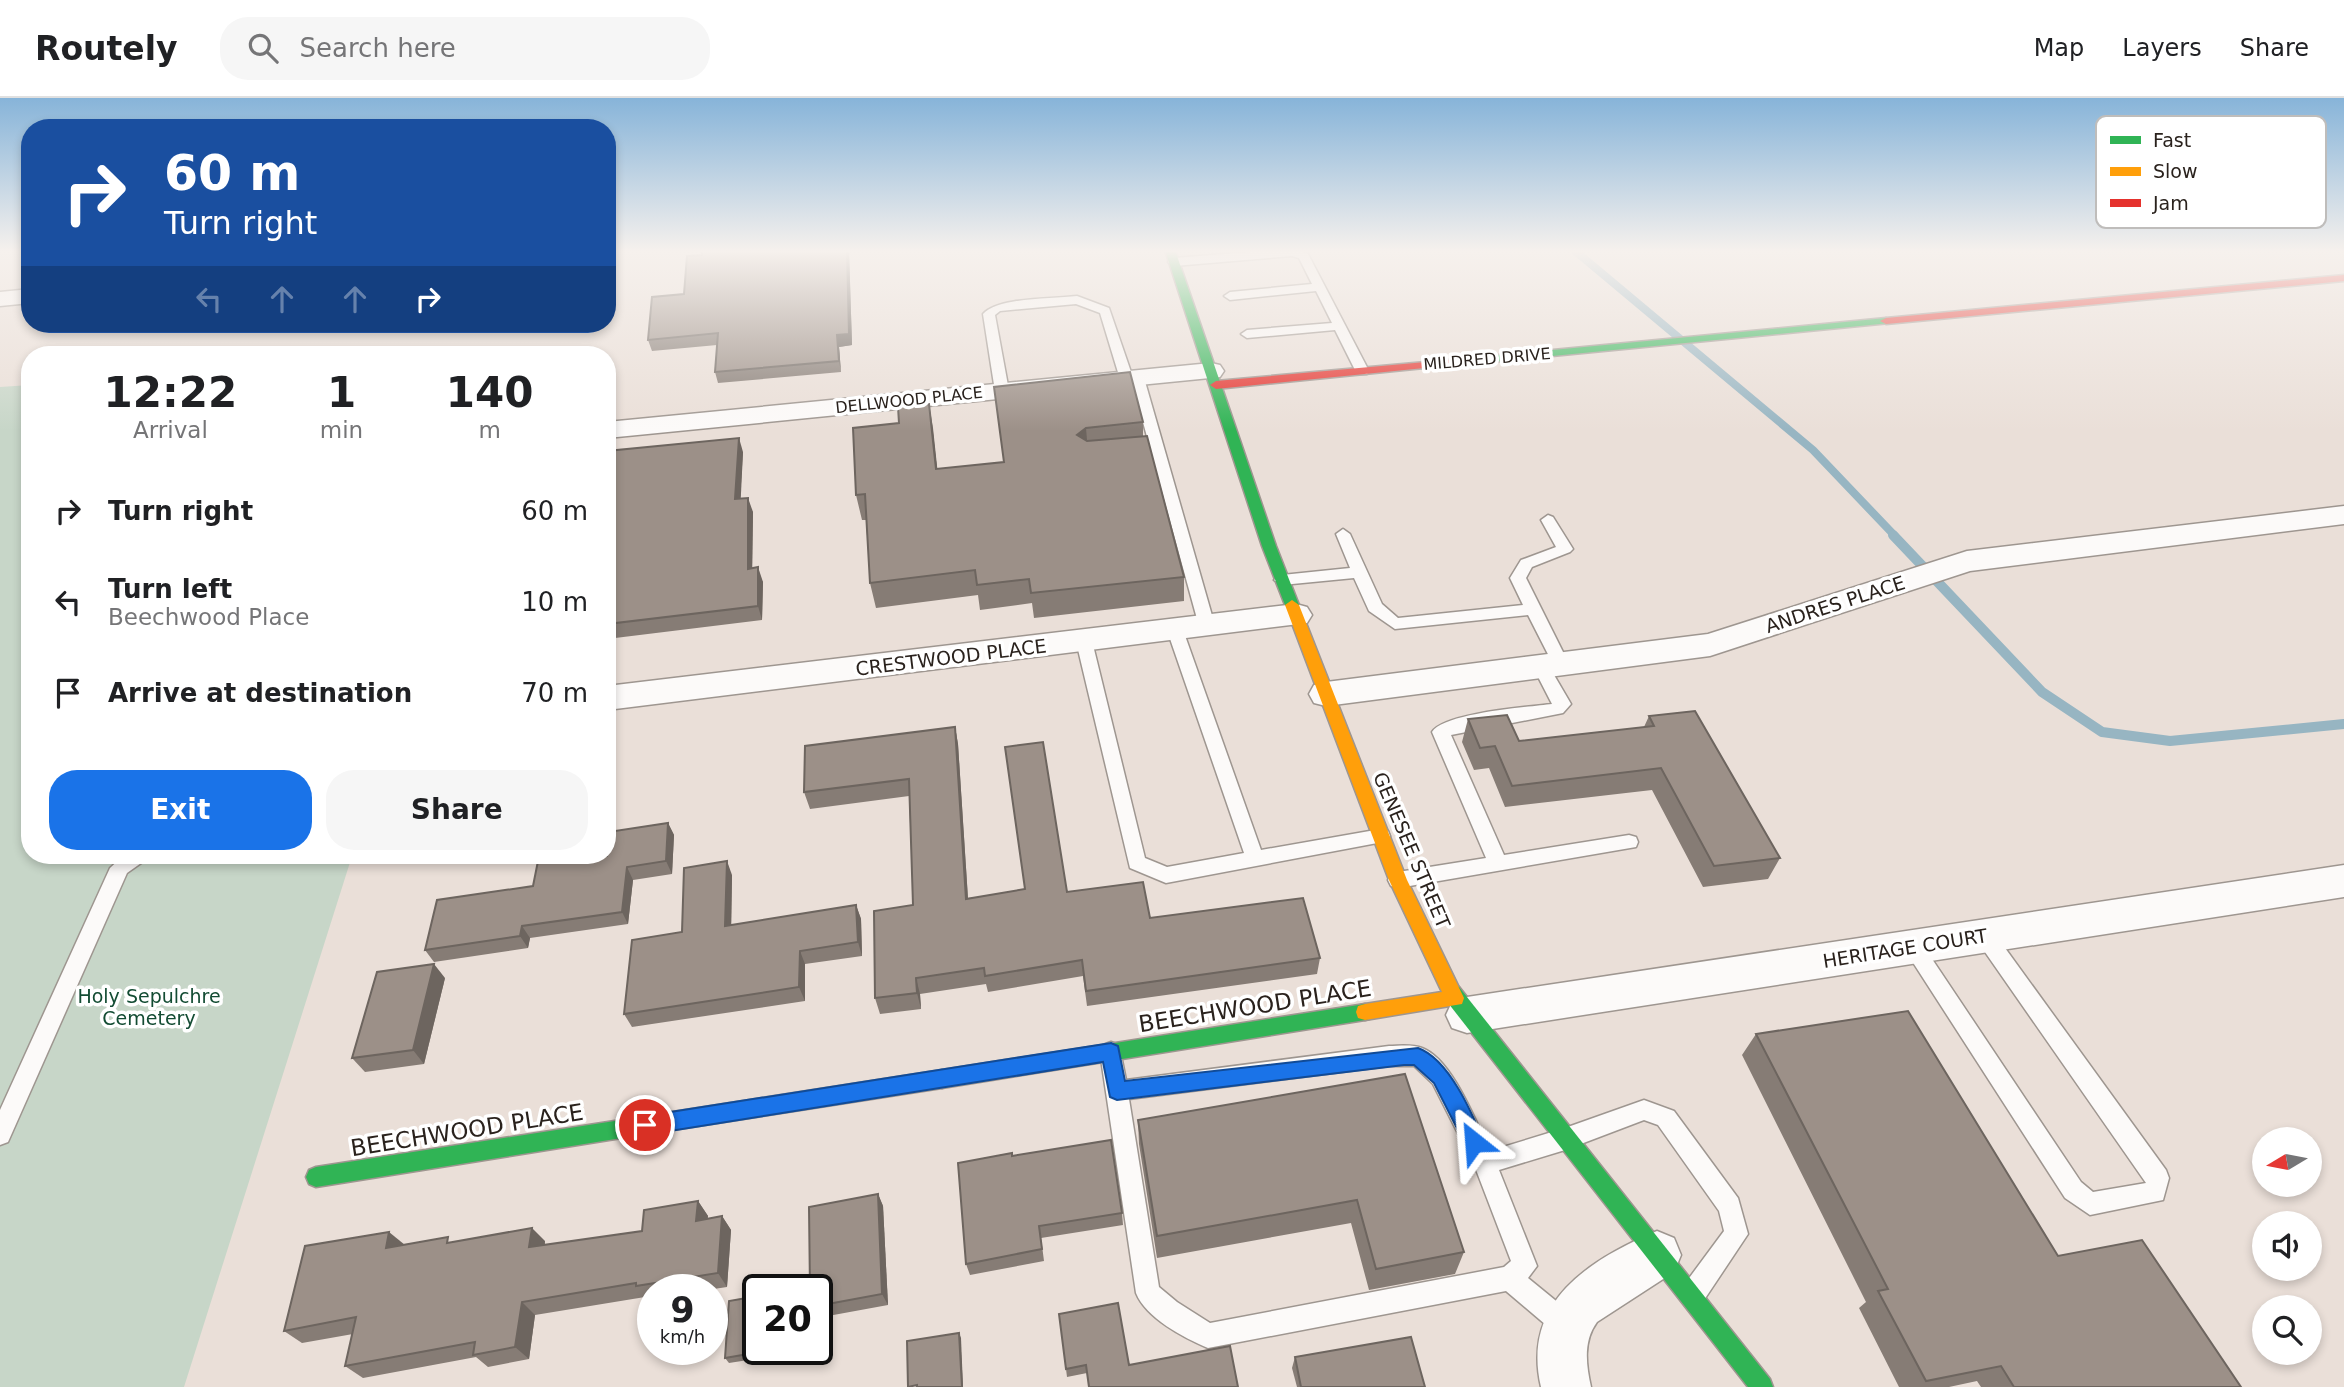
<!DOCTYPE html>
<style>
body{margin:0;font-family:"DejaVu Sans",sans-serif;background:#f6f6f6;color:#202124;height:100vh;display:flex;flex-direction:column;font-size:26px;white-space:nowrap}
*{box-sizing:border-box;margin:0}
p{font-size:23px;color:#757577}
.icon{flex:none;width:38px;height:38px;fill:none;stroke:currentColor;stroke-width:2;stroke-linecap:round;stroke-linejoin:round}
.map{position:relative;flex:1;overflow:hidden}
.drawer{position:absolute;left:21px;top:248px;width:595px;height:518px;display:flex;flex-direction:column;background:#fff;border-radius:28px;box-shadow:0 4px 10px #0003}
.drawer>*{flex:none}
.guide{position:absolute;left:21px;top:21px;width:595px;height:214px;border-radius:28px;box-shadow:0 4px 10px #0003;background:#1a4fa0;color:#fff;overflow:hidden}
.needle{width:46px;rotate:260deg}
.buttons{position:absolute;left:2252px;top:1029px;display:grid;gap:14px}
.buttons a{display:grid;place-items:center;width:70px;height:70px;border-radius:50%;background:#fff;box-shadow:0 4px 10px #0003;font-size:35px}
.speed{position:absolute;left:637px;top:1176px;display:flex;gap:14px;font-size:35px;font-weight:700;text-align:center}
.speed>*{display:grid;place-content:center;width:91px;height:91px;border-radius:50%;background:#fff;box-shadow:0 4px 10px #0003;line-height:1}
.speed small{font-size:18px;font-weight:400}
.speed .limit{border:4px solid #111;border-radius:10px;background:#fff;color:#111}
.pin{position:absolute;display:grid;place-items:center;width:60px;height:60px;color:#fff;margin:-30px;border:4px solid #fff;border-radius:50%;box-shadow:0 2px 7px #0007}
.me{position:absolute;width:77px;margin:-38px;rotate:332deg;stroke-linejoin:round;filter:drop-shadow(0 0 5px #0008)}
.turn{display:flex;align-items:center;gap:24px;height:147px;padding:0 28px;font-size:32px}
.turn .icon{width:91px;height:91px;stroke-width:2.5}
.turn b{display:block;font-size:49px;line-height:60px}
.lanes{display:flex;align-items:center;height:66px;padding:0 28px;background:#0003;justify-content:center;gap:35px;direction:ltr}
.lanes .off{opacity:.35}
.eta{display:flex;justify-content:space-evenly;align-items:center;height:119px;text-align:center}
.eta b{font-size:42px;font-weight:800;line-height:49px}
.cta{display:flex;gap:14px;margin-top:auto;padding:14px 28px}
.cta a{flex:1;height:80px;border-radius:28px;background:#1a73e8;color:#fff;font-size:28px;font-weight:800;line-height:80px;text-align:center}
.cta a+a{background:#f6f6f6;color:#202124}
ul{padding:0;list-style:none}
li{display:flex;align-items:center;gap:21px;height:91px;padding:0 28px}
li div{flex:1}
li b{display:block;font-size:26px}
li em{font-style:normal}
header{display:flex;align-items:center;gap:42px;box-sizing:border-box;height:98px;padding:0 35px;background:#fff;border-bottom:2px solid #e0e0e0}
header strong{font-size:33px}
nav{display:flex;gap:38px;margin-inline-start:auto;font-size:24px}
.search{width:490px;height:63px;background:#f6f6f6;display:flex;align-items:center;gap:18px;box-sizing:border-box;padding:0 24px;border-radius:28px;color:#757577;font-size:26px}
.map>svg:first-child{display:block}
</style>
<header>
<strong>Routely</strong>
<div class="search"><svg class="icon" aria-label="search" viewBox="0 0 24 24"><circle cx="10" cy="10" r="6"/><path d="M15 15l6 6"/></svg>Search here</div>
<nav><a>Map</a><a>Layers</a><a>Share</a></nav>
</header>
<div class="map">
<svg width="2344" height="1289" viewBox="0 0 2344 1289">
<rect width="100%" height="100%" fill="#eadfd8"/>
<polygon fill="#c7d6c8" points="30,287 30,758 352,758 184,1289 0,1289 0,289"/>
<g fill="none" stroke-linecap="round" stroke-linejoin="round">
<polyline stroke="#97b5c2" stroke-width="8" points="1574,152 1813,352 1895,438"/>
<polyline stroke="#97b5c2" stroke-width="10" points="1893,437 2042,594 2102,634 2170,643 2344,626"/>
<g stroke="#9e9690" stroke-width="3">
<g id="lane">
<polygon points="1274,152 1299,152 1308,156 1369,273 1367,276 1357,276 1335,232 1247,240 1241,236 1247,232 1332,225 1316,193 1230,202 1224,198 1230,194 1312,186 1299,160 1292,158 1174,168 1168,164 1174,160"/>
<path d="M1077 198 1109 210 1132 277 1137 276 1144 280 1215 528 1213 532H1201L1199 528 1132 284H1122L1120 281 1100 215 1076 206 1000 213 995 217 1009 293 1002 297 995 293 983 216C998 199 1053 201 1077 198Z"/>
<polygon points="1548,417 1553,419 1573,451 1570,454 1532,469 1526,480 1569,566 1561,572 1555,570 1528,517 1395,531 1369,513 1354,480 1282,487 1274,482 1282,477 1350,470 1336,436 1343,431 1350,436 1382,506 1398,520 1523,507 1510,480 1521,462 1556,449 1541,422"/>
<polygon points="1175,526 1183,532 1261,752 1381,731 1388,733 1390,738 1388,743 1166,785 1130,770 1076,543 1084,537 1092,543 1145,760 1167,769 1244,755 1167,532"/>
<path d="M1541 563 1547 565 1571 606 1563 615 1451 637 1504 757 1629 737 1636 739 1638 744 1636 749 1398 790 1391 788 1388 782 1391 776 1398 774 1486 760 1432 634C1444 615 1528 609 1552 606L1533 569Z"/>
<polygon points="123,758 146,758 144,763 127,775 8,1044 0,1047 0,1012 110,770"/>
<polygon points="1985,830 1992,832 2166,1072 2169,1080 2163,1102 2090,1117 2065,1100 1903,849 1906,843 1913,841 1920,843 2081,1084 2093,1094 2146,1085 1978,844 1975,838 1978,832"/>
<path d="M1111 944 1119 947 1126 982 1389 948C1399 948 1412 946 1422 950 1452 961 1476 1024 1490 1053L1565 1030 1644 1002 1674 1013 1738 1100 1748 1136 1702 1205 1693 1208 1684 1205 1681 1196 1684 1187 1724 1133 1719 1113 1658 1027 1644 1022 1565 1052 1499 1072 1537 1168 1528 1180 1577 1220 1580 1229 1577 1238 1568 1241 1559 1238 1506 1193 1208 1250C1184 1240 1146 1220 1136 1195L1100 954 1103 947ZM1389 968H1414L1433 986 1475 1069 1511 1163 1504 1169 1210 1225 1177 1204 1159 1189 1129 1001Z"/>
</g>
</g>
<g stroke="#9e9690" stroke-width="3">
<g id="street">
<polygon points="30,191 30,205 0,208 0,194"/>
<polygon points="1211,265 1220,267 1224,273 1220,279 607,340 607,324"/>
<polygon points="2344,408 2344,426 1970,473 1710,558 1326,608 1314,605 1309,596 1314,587 1326,584 1708,536 1967,453"/>
<polygon points="1296,506 1307,509 1312,517 1307,525 607,612 607,588"/>
<polygon points="2344,767 2344,799 1467,935 1452,930 1446,917 1452,904 1467,899"/>
<path d="M1657 1133 1674 1140 1681 1157 1674 1174 1597 1224C1583 1243 1586 1267 1591 1289H1541C1521 1204 1589 1162 1657 1133Z"/>
</g>
</g>
<g stroke="#9e9690" stroke-width="3">
<g id="fast">
<polygon points="1165,152 1175,152 1276,448 1299,507 1297,510 1292,512 1285,507 1262,448"/>
<polygon points="1886,220 1892,223 1890,225 1470,266 1464,263 1470,260"/>
<polygon points="1452,887 1459,889 1770,1281 1773,1289 1748,1289 1445,901 1443,895 1445,889"/>
<polygon points="1365,906 1372,908 1374,914 1372,920 1365,922 942,990 935,987 932,981 935,975 942,972"/>
<polygon points="634,1020 641,1022 644,1029 641,1036 634,1038 316,1089 309,1086 306,1079 309,1072 316,1069"/>
</g>
</g>
<g stroke="#9e9690" stroke-width="3">
<g id="slow">
<polygon points="1292,502 1299,507 1407,782 1464,900 1462,906 1365,922 1358,920 1356,914 1358,908 1365,906 1442,894 1389,782 1285,507"/>
<polygon points="942,972 949,975 952,981 949,987 942,990 634,1038 627,1036 624,1029 627,1022 634,1020"/>
</g>
</g>
<g stroke="#9e9690" stroke-width="3">
<g id="jam">
<polygon points="2344,177 2344,183 1886,226 1880,223 1886,220"/>
<polygon points="1470,260 1476,263 1474,265 1216,291 1210,287 1216,283"/>
</g>
</g>
<use href="#lane" fill="#fcfaf9" fill-rule="evenodd"/>
<use href="#street" fill="#fcfaf9" fill-rule="evenodd"/>
<use href="#fast" fill="#30b455" fill-rule="evenodd"/>
<use href="#slow" fill="#ff9f0a" fill-rule="evenodd"/>
<use href="#jam" fill="#e5322d" fill-rule="evenodd"/>
</g>
<g fill="#867c75">
<polygon points="702,152 849,152 852,247 839,249 841,274 718,285 715,274 717,247 652,253 648,242 684,196 702,157"/>
<polygon points="994,289 1143,324 1143,338 1184,479 1184,503 1034,520 1032,505 980,512 978,497 876,510 870,485 866,422 862,422 856,397 899,325 929,306 937,371 1004,364"/>
<polygon points="607,353 743,354 740,401 753,414 752,470 763,484 762,522 607,541"/>
<polygon points="1649,618 1780,760 1768,781 1703,789 1652,692 1505,709 1489,670 1474,672 1462,644 1468,621 1519,643 1644,629"/>
<polygon points="955,629 958,646 968,800 1067,794 1150,820 1320,860 1317,876 1087,908 1083,878 988,894 986,886 920,896 921,911 880,916 875,900 913,807 909,698 810,711 804,694"/>
<polygon points="668,725 674,737 672,776 633,782 628,826 530,840 528,850 434,864 425,852 533,788"/>
<polygon points="732,777 731,827 856,807 861,821 862,858 805,866 805,903 632,929 624,916 682,834"/>
<polygon points="445,880 424,966 365,974 352,960"/>
<polygon points="1756,936 2058,1158 2241,1289 1981,1289 1977,1283 1949,1289 1899,1289 1859,1210 1866,1204 1742,957"/>
<polygon points="1405,976 1464,1154 1455,1176 1369,1192 1351,1125 1157,1160 1139,1046 1138,1022"/>
<polygon points="1012,1058 1122,1115 1123,1127 1041,1140 1044,1163 970,1177 966,1166"/>
<polygon points="878,1096 883,1108 888,1207 817,1220 817,1192"/>
<polygon points="698,1103 708,1118 707,1121 722,1118 731,1132 727,1189 707,1192 653,1192 653,1200 647,1201 645,1199 535,1217 529,1261 488,1269 476,1259 363,1280 345,1268 353,1236 302,1245 284,1233 404,1147 452,1144 545,1143 545,1147 642,1133"/>
<polygon points="1118,1205 1087,1275 1067,1279 1066,1271"/>
<polygon points="758,1251 780,1251 780,1257 729,1265 725,1260"/>
<polygon points="1295,1259 1425,1289 1297,1289 1292,1270"/>
</g>
<g fill="#6d655f">
<polygon points="847,152 849,152 852,247 839,249 841,274 839,263 837,237"/>
<polygon points="929,306 933,330 940,396 936,371"/>
<polygon points="1086,330 1088,354 1077,337"/>
<polygon points="739,340 743,354 740,416 735,401"/>
<polygon points="748,400 753,414 752,485 748,471"/>
<polygon points="758,469 763,484 762,522 758,508"/>
<polygon points="955,629 958,646 969,817 966,801"/>
<polygon points="668,725 674,737 672,776 666,763"/>
<polygon points="727,763 732,777 731,841 725,828"/>
<polygon points="627,769 633,782 628,826 622,814"/>
<polygon points="856,807 861,821 862,858 858,844"/>
<polygon points="522,828 530,840 528,850 520,838"/>
<polygon points="800,853 805,866 805,903 799,889"/>
<polygon points="434,866 445,880 424,966 413,952"/>
<polygon points="916,880 920,896 921,911 917,895"/>
<polygon points="878,1096 883,1108 888,1207 882,1196"/>
<polygon points="698,1103 708,1118 706,1137 696,1123"/>
<polygon points="722,1118 731,1132 727,1189 718,1175"/>
<polygon points="532,1130 545,1143 542,1163 529,1149"/>
<polygon points="389,1134 405,1147 386,1150"/>
<polygon points="522,1204 535,1217 529,1261 515,1249"/>
<polygon points="959,1235 961,1240 963,1289 962,1289"/>
</g>
<g fill="#9c9088" stroke="#6d655f" stroke-width="2">
<polygon points="702,152 847,152 849,236 837,237 839,263 715,274 718,235 648,242 652,199 684,196 687,158 702,157"/>
<polygon points="1130,274 1143,324 1086,330 1077,337 1087,343 1147,338 1184,479 1031,495 1029,481 977,487 975,472 870,485 865,396 856,397 853,330 899,325 898,309 929,306 936,371 1004,364 994,289"/>
<polygon points="739,340 735,401 748,400 748,471 758,469 758,508 607,526 607,353"/>
<polygon points="1695,613 1780,760 1714,768 1661,670 1512,688 1495,648 1480,650 1468,621 1507,617 1519,643 1654,628 1649,618"/>
<polygon points="955,629 966,801 1025,791 1005,649 1043,644 1067,794 1143,784 1150,820 1303,800 1320,860 1086,893 1082,862 985,878 984,870 916,880 917,895 875,900 874,813 913,807 909,681 804,694 805,648"/>
<polygon points="668,725 666,763 627,769 622,814 522,828 520,838 425,852 437,802 533,788 539,758 607,758 608,734"/>
<polygon points="727,763 725,828 856,807 858,844 800,853 799,889 624,916 632,842 682,834 684,770"/>
<polygon points="434,866 413,952 352,960 377,874"/>
<polygon points="1908,913 2058,1158 2142,1142 2241,1289 2014,1289 2001,1268 1926,1283 1878,1193 1888,1191 1756,936"/>
<polygon points="1405,976 1464,1154 1376,1171 1357,1102 1157,1138 1138,1022"/>
<polygon points="1111,1042 1122,1115 1039,1128 1042,1151 966,1166 958,1065 1012,1055 1012,1058"/>
<polygon points="878,1096 882,1196 817,1208 817,1192 810,1192 809,1109"/>
<polygon points="698,1103 696,1123 722,1118 718,1175 636,1188 636,1185 522,1204 515,1249 473,1257 475,1244 345,1268 356,1219 284,1233 305,1148 389,1134 386,1150 448,1139 447,1145 532,1130 529,1149 642,1133 644,1112"/>
<polygon points="758,1198 758,1251 777,1251 725,1260 729,1203"/>
<polygon points="1118,1205 1129,1267 1230,1248 1238,1289 1089,1289 1086,1267 1066,1271 1059,1216"/>
<polygon points="959,1235 962,1289 917,1289 917,1287 908,1289 907,1243"/>
<polygon points="1411,1239 1425,1289 1301,1289 1295,1259"/>
</g>
<linearGradient id="sky" x2="0" y2="1"><stop stop-color="#87b4d9"/><stop offset="0.46" stop-color="#f6f1ed"/><stop offset="1" stop-color="#f6f1ed" stop-opacity="0"/></linearGradient>
<rect width="2344" height="333" fill="url(#sky)"/>
<path fill="#1a73e8" stroke="#114b97" stroke-width="2" d="M1111 945 1118 948 1125 983 1418 950C1449 961 1472 1015 1484 1044L1481 1050 1474 1053 1467 1050 1434 985 1414 967H1404L1117 1002 1110 999 1103 964 645 1037 638 1034 635 1027 638 1021 645 1018Z"/>
<g text-anchor="middle" dominant-baseline="central" stroke-width="7" stroke-linejoin="round" paint-order="stroke">
<g font-size="16" fill="#2a221d" stroke="#fff">
<text transform="translate(1487 261) rotate(-5)">MILDRED DRIVE</text>
<text transform="translate(909 302) rotate(-6)">DELLWOOD PLACE</text>
</g>
<g font-size="19" fill="#2a221d" stroke="#fff">
<text transform="translate(1835 506) rotate(-18)">ANDRES PLACE</text>
<text transform="translate(951 559) rotate(-7)">CRESTWOOD PLACE</text>
<text transform="translate(1412 752) rotate(67)">GENESEE STREET</text>
<text transform="translate(1905 850) rotate(-9)">HERITAGE COURT</text>
</g>
<g font-size="19" fill="#134c33" stroke="#fff">
<text x="149" y="898">Holy Sepulchre<tspan x="149" dy="22">Cemetery</tspan></text>
</g>
<g font-size="23" fill="#2a221d" stroke="#fff">
<text transform="translate(1255 908) rotate(-9)">BEECHWOOD PLACE</text>
<text transform="translate(467 1032) rotate(-9)">BEECHWOOD PLACE</text>
</g>
</g>
<rect x="2096" y="18" width="230" height="112" rx="10" fill="#fff" stroke="#bfbdbb" stroke-width="2"/>
<rect x="2110" y="38" width="31" height="8" fill="#30b455"/>
<rect x="2110" y="69" width="31" height="9" fill="#ff9f0a"/>
<rect x="2110" y="101" width="31" height="8" fill="#e5322d"/>
<g font-size="19" fill="#2a221d">
<text x="2153" y="49">Fast</text>
<text x="2153" y="80">Slow</text>
<text x="2153" y="112">Jam</text>
</g>
</svg>
<div class="buttons">
<a><svg class="needle" viewBox="-14 -14 28 28"><path d="M0-13l5 13h-10z" fill="#e53935"/><path d="M0 13l5-13h-10z" fill="#757577"/></svg></a>
<a><svg class="icon" aria-label="sound" viewBox="0 0 24 24"><path d="M4 9h4l5-4v14l-5-4H4zM17 9q2 3 0 6"/></svg></a>
<a><svg class="icon" aria-label="search" viewBox="0 0 24 24"><circle cx="10" cy="10" r="6"/><path d="M15 15l6 6"/></svg></a>
</div>
<div class="speed"><div>9<small>km/h</small></div><div class="limit">20</div></div>
<div class="pin" style="left:645px;top:1027px;background:#d93025"><svg class="icon" aria-label="arrive" viewBox="0 0 24 24"><path d="M6 21V4h12l-3 4 3 4H6"/></svg></div>
<svg class="me" style="left:1474px;top:1044px" viewBox="-20 -20 40 40"><path d="M0-17L14 15 0 8-14 15z" fill="#1a73e8" stroke="#fff" stroke-width="4"/></svg>
<div class="guide">
<div class="turn"><svg class="icon" aria-label="right" viewBox="0 0 24 24"><path d="M7 20v-9h11M14 6l5 5-5 5"/></svg><div><b>60 m</b>Turn right</div></div>
<div class="lanes"><svg class="icon off" aria-label="left" viewBox="0 0 24 24"><path d="M17 20v-9H6M10 6l-5 5 5 5"/></svg><svg class="icon off" aria-label="ahead" viewBox="0 0 24 24"><path d="M12 20V5M6 11l6-6 6 6"/></svg><svg class="icon off" aria-label="ahead" viewBox="0 0 24 24"><path d="M12 20V5M6 11l6-6 6 6"/></svg><svg class="icon" aria-label="right" viewBox="0 0 24 24"><path d="M7 20v-9h11M14 6l5 5-5 5"/></svg></div>
</div>
<section class="drawer">
<div class="eta">
<div><b>12:22</b><p>Arrival</p></div>
<div><b>1</b><p>min</p></div>
<div><b>140</b><p>m</p></div>
</div>
<ul>
<li><svg class="icon" aria-label="right" viewBox="0 0 24 24"><path d="M7 20v-9h11M14 6l5 5-5 5"/></svg><div><b>Turn right</b></div><em>60 m</em></li>
<li><svg class="icon" aria-label="left" viewBox="0 0 24 24"><path d="M17 20v-9H6M10 6l-5 5 5 5"/></svg><div><b>Turn left</b><p>Beechwood Place</p></div><em>10 m</em></li>
<li><svg class="icon" aria-label="arrive" viewBox="0 0 24 24"><path d="M6 21V4h12l-3 4 3 4H6"/></svg><div><b>Arrive at destination</b></div><em>70 m</em></li>
</ul>
<div class="cta"><a>Exit</a><a>Share</a></div>
</section>
</div>
